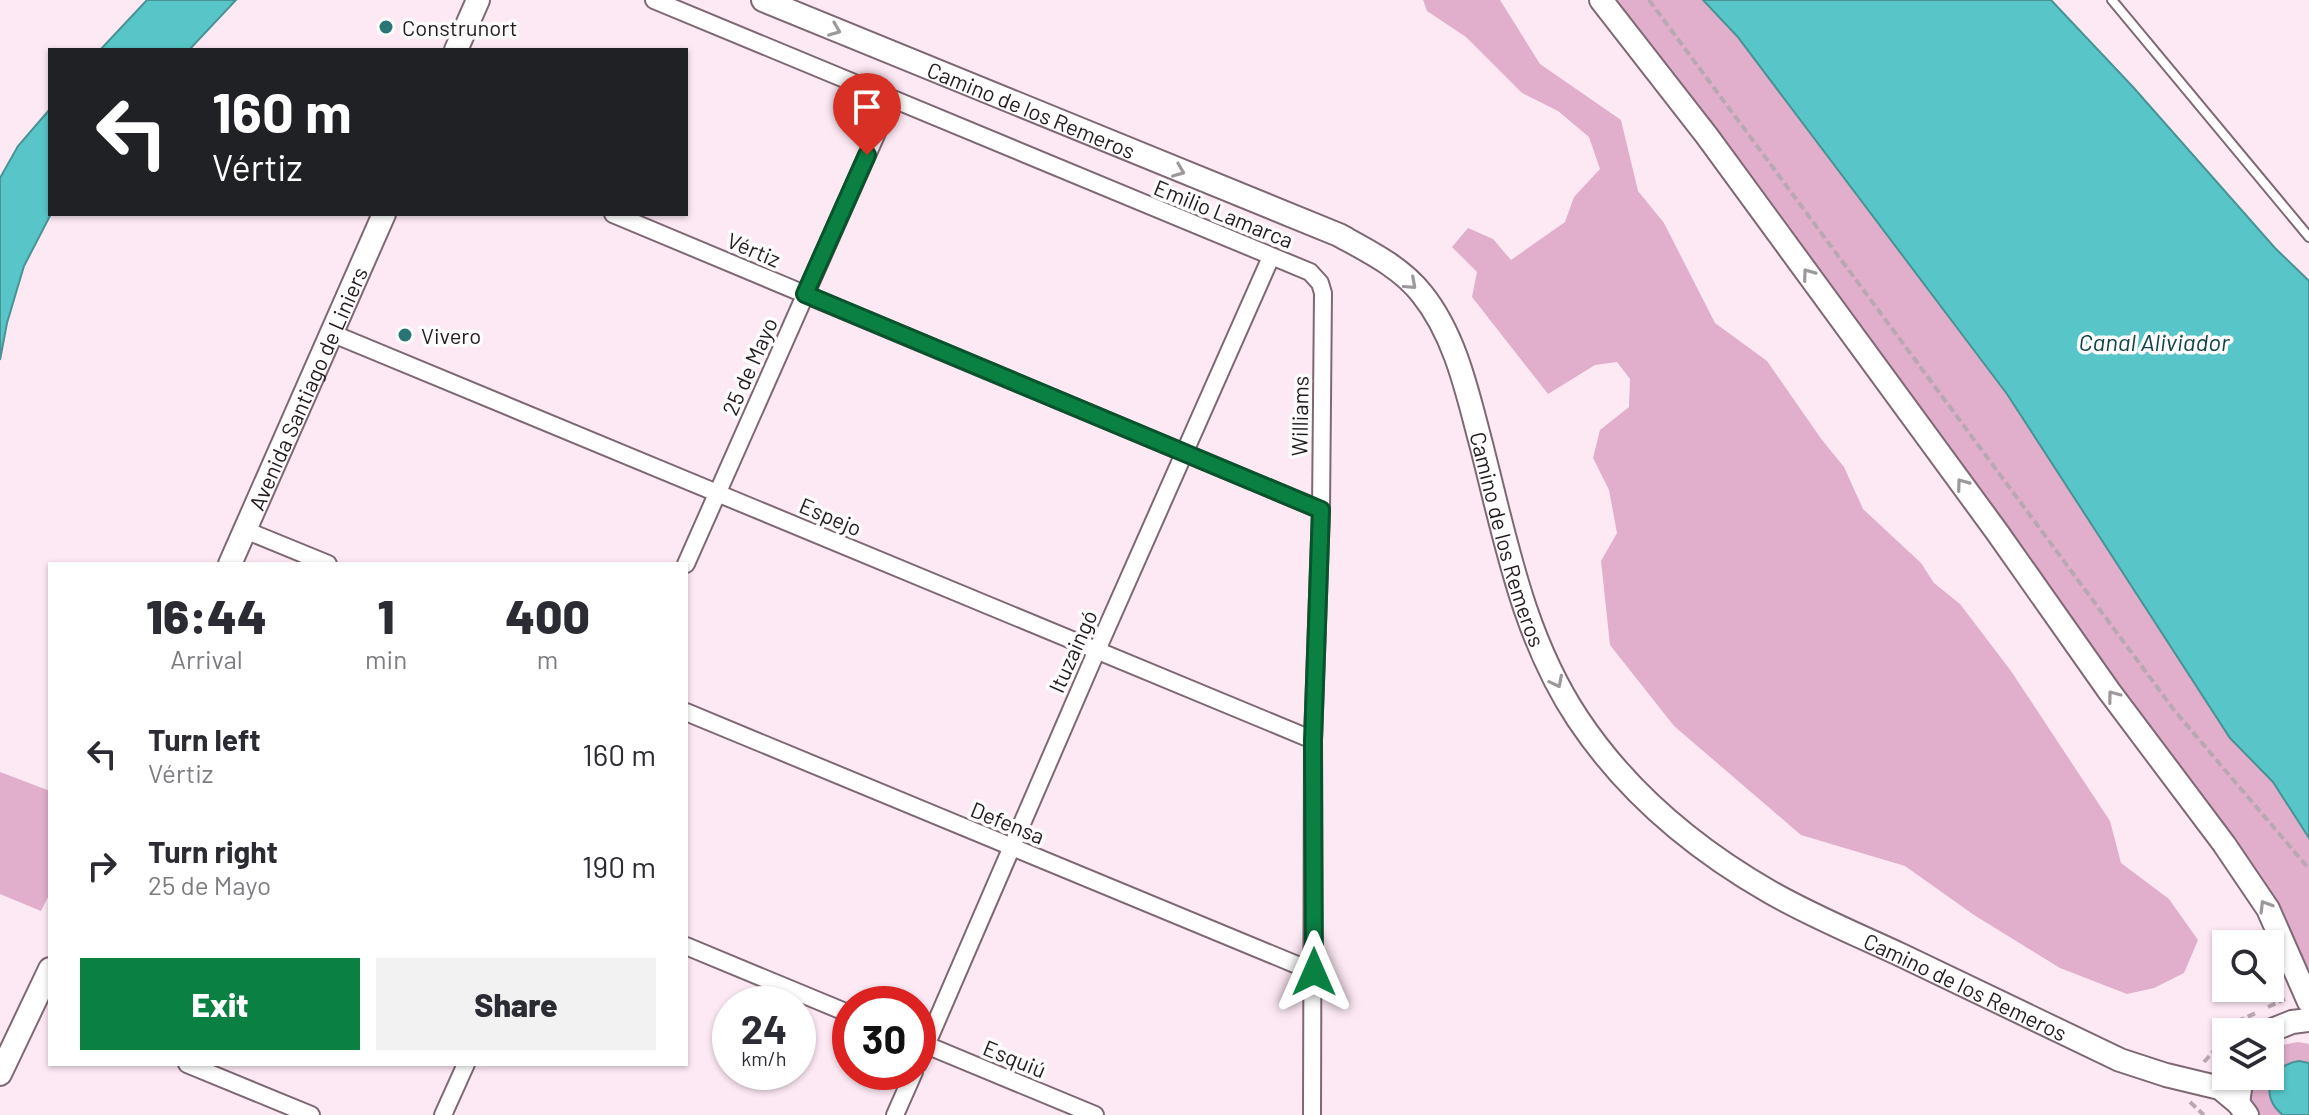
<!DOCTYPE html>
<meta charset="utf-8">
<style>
body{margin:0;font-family:Barlow,sans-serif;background:#f2f2f3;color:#2b2b33;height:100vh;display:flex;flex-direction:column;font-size:30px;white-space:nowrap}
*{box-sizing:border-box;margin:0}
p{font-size:26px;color:#7c7c81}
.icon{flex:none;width:44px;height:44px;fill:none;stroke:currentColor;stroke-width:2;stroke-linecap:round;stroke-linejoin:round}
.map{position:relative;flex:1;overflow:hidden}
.details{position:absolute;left:48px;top:562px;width:640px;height:504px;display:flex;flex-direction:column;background:#fff;border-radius:0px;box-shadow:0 2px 6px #0004}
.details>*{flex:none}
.top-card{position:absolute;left:48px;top:48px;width:640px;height:168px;border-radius:0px;box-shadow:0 2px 6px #0004;background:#202124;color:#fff;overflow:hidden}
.buttons{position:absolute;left:2212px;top:930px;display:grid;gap:16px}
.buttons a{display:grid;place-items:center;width:72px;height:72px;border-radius:0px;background:#fff;box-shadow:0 2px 6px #0004;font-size:40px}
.speed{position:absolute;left:712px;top:986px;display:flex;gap:16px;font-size:40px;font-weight:700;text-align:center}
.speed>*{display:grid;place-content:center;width:104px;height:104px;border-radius:50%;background:#fff;box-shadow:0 2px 6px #0004;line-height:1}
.speed small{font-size:20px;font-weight:400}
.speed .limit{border:12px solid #d22;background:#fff;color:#111}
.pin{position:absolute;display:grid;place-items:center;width:68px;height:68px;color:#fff;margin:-82px -34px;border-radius:50% 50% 50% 0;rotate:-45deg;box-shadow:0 0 8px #0007}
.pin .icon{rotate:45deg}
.me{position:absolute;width:88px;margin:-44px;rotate:0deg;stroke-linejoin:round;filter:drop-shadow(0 0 6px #0008)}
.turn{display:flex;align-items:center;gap:28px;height:168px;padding:0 32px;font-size:36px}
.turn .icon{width:104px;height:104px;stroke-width:2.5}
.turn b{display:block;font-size:56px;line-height:68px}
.eta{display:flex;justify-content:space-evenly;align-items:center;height:136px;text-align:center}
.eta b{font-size:48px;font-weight:800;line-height:56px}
.action{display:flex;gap:16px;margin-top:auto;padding:16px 32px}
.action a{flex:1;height:92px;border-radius:0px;background:#0b8043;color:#fff;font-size:32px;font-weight:800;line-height:92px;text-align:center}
.action a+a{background:#f2f2f3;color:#2b2b33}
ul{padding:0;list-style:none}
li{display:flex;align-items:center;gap:24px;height:112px;padding:0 32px}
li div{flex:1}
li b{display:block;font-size:30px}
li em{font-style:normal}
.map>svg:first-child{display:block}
</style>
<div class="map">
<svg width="2309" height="1115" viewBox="0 0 2309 1115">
<rect width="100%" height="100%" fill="#fde9f4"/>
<g fill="#e1aecb">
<polygon points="1423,0 1500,0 1540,64 1621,120 1638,191 1664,223 1715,323 1767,361 1822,440 1844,467 1863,509 1921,563 1934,583 1960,604 2011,671 2110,821 2121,863 2169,899 2198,940 2184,973 2154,988 2127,994 2060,968 1974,915 1905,866 1801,835 1674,726 1610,645 1601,561 1617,533 1609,490 1593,458 1600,430 1629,407 1630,379 1617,362 1595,365 1548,394 1472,297 1477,272 1452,247 1468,228 1493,239 1511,260 1565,222 1574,197 1600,169 1589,137 1558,111 1522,93 1466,37 1427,11"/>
<polygon points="1608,0 1703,0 1737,36 2007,394 2230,738 2273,782 2309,838 2309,981 2299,948 2268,889 1708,118"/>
<polygon points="0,772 50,791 50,893 41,911 0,894"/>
<polygon points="2298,1042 2309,1044 2309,1115 2257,1115 2250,1096 2253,1076 2270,1076 2270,1051 2282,1045"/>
</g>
<g fill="#58c6c8" stroke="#489396" stroke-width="2">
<polygon points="147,0 236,0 189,50 100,50"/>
<polygon points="1703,0 2051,0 2133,87 2275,248 2309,281 2309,838 2273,782 2230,738 2007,394 1737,36"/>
<polygon points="50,109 51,214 24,266 7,323 0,360 0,178 18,146"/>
<path d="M2299 1061 2309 1063V1115H2283C2258 1096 2270 1065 2299 1061Z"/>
</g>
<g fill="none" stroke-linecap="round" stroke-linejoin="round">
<g stroke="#7e6874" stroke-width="12">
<polyline id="lane" points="2112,0 2309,237"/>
</g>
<g stroke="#7e6874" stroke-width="20">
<g id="street">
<polyline points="654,0 1310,272 1320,283 1323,293 1321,510 1313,740 1312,1115"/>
<polyline points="613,214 1321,510"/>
<polyline points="331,333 1313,740"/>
<polyline points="245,530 328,564"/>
<polyline points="686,564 892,99"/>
<polyline points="686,712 1314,972"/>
<polyline points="686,946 850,1014"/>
<polyline points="919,1042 1095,1115"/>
<polyline points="187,1064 311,1115"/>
<polyline points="918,1064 1097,650 1271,257"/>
<polyline points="443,1115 466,1064"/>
<polyline points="895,1115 914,1072"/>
</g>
</g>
<g stroke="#7e6874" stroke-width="26">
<g id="secondary">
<path id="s1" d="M763 0 1339 235C1368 251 1401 267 1422 294 1455 335 1467 391 1480 440 1505 536 1522 635 1578 719 1626 791 1695 849 1770 892 1812 916 1858 935 1901 955 1974 990 2047 1025 2120 1060L2166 1075 2220 1088 2238 1103 2247 1115"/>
<polyline points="1601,0 1707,136 1997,532 2109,691 2224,844 2268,909 2309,1002"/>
<polyline points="456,50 478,0"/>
<path id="s2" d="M230 564 384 214"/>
<polyline points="2267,1032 2292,1022 2309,1020"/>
<polyline points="0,1074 50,969"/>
<polyline points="2238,1103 2242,1076"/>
</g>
</g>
<g stroke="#b9a8b2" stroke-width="4" stroke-dasharray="8 4" stroke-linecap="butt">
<polyline points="1649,0 2174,710 2309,869"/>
<polyline points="2268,1007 2285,999"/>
<polyline points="2230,1032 2240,1020 2256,1013"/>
<polyline points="2204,1062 2226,1037"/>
<polyline points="2190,1102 2204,1115"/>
</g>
<use href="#lane" stroke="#fff" stroke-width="8"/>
<use href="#street" stroke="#fff" stroke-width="16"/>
<use href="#secondary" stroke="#fff" stroke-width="22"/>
</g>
<defs><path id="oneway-chevron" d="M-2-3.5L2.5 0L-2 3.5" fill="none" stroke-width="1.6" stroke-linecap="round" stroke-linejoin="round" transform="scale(2)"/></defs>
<g stroke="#9c989b">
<use href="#oneway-chevron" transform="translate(835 30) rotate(22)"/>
<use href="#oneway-chevron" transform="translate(1179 171) rotate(22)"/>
<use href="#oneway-chevron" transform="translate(1808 274) rotate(-126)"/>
<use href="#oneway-chevron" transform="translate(1411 284) rotate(42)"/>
<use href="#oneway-chevron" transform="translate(1962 484) rotate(-126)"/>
<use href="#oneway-chevron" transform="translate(1557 682) rotate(63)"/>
<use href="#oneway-chevron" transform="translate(2113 696) rotate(-127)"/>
<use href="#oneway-chevron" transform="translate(2265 906) rotate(-121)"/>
</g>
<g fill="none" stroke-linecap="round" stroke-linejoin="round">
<g stroke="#07532c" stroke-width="20">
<polyline id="route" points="867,155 805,294 1321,510 1313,740 1314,972"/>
</g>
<use href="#route" stroke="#0b8043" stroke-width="14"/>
</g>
<g fill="#297475" stroke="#fcfcfc" stroke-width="3">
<circle cx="386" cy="27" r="8"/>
<circle cx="405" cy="335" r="8"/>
</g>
<g text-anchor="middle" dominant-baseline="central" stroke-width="7" stroke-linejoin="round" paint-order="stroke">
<g font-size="22" fill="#241b20" stroke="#fcfcfc" text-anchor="start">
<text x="402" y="27">Construnort</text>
<text x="421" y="335">Vivero</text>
</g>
<g font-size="22" fill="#241b20" stroke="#fcfcfc">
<text stroke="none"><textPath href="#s1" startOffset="290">Camino de los Remeros</textPath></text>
<text transform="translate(1224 213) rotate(22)">Emilio Lamarca</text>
<text transform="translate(754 249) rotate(23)">Vértiz</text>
<text transform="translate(749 366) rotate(-66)">25 de Mayo</text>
<text stroke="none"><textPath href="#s2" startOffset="192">Avenida Santiago de Liniers</textPath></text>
<text transform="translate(1299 416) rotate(-89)">Williams</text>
<text transform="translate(831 516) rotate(23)">Espejo</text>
<text stroke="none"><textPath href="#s1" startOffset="986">Camino de los Remeros</textPath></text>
<text transform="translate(1072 651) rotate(-66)">Ituzaingó</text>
<text transform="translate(1008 822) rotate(22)">Defensa</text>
<text stroke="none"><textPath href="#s1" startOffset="1658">Camino de los Remeros</textPath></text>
<text transform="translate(1015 1058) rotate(22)">Esquiú</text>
</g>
<g font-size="24" font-style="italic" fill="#124445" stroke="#fcfcfc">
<text x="2154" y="341">Canal Aliviador</text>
</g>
</g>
</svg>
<div class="buttons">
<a><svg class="icon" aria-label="search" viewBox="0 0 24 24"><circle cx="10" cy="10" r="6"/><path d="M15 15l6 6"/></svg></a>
<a><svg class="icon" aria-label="layers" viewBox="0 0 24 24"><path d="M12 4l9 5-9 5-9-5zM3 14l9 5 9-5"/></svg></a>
</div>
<div class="speed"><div>24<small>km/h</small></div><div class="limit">30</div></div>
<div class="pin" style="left:867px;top:155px;background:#d93025"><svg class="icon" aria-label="arrive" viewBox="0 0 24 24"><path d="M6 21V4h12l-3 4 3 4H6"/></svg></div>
<svg class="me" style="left:1314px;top:972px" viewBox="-20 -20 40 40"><path d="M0-17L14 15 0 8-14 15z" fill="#0b8043" stroke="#fff" stroke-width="4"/></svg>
<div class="top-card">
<div class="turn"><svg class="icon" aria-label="left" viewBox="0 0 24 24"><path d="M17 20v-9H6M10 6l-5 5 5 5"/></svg><div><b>160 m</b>Vértiz</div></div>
</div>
<section class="details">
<div class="eta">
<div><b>16:44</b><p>Arrival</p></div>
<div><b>1</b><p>min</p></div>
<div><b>400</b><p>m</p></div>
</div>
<ul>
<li><svg class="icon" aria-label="left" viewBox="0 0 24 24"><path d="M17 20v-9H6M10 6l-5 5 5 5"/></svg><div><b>Turn left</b><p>Vértiz</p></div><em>160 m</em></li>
<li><svg class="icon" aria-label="right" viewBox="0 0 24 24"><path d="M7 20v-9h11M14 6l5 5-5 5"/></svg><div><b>Turn right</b><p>25 de Mayo</p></div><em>190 m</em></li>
</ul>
<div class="action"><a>Exit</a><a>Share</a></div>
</section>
</div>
